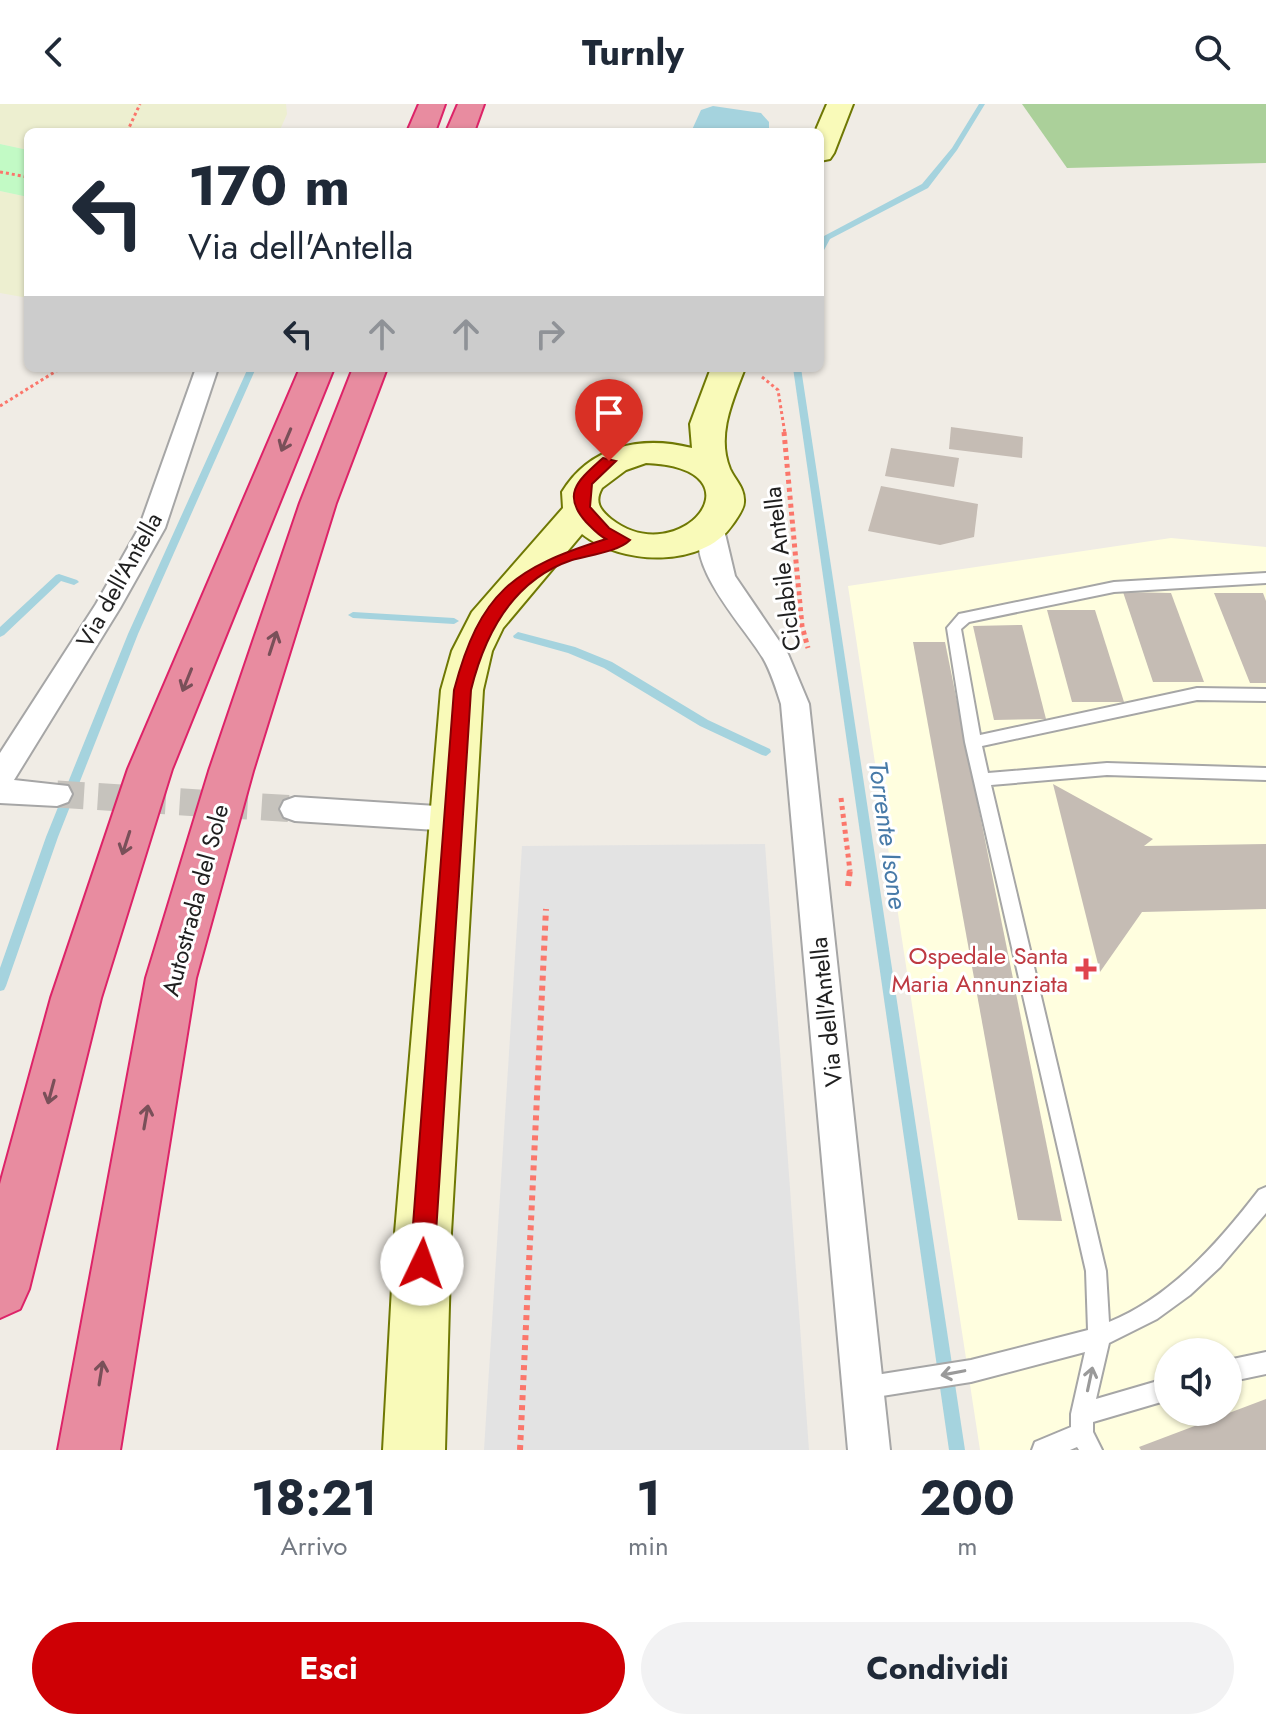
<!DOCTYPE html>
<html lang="it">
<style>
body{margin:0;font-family:Jost,sans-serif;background:#f2f2f3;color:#1f2937;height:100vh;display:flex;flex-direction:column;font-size:30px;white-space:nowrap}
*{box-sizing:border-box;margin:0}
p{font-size:26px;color:#747a83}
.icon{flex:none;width:44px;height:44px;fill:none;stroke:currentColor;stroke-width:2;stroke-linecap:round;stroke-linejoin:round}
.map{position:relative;height:1346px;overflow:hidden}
.sheet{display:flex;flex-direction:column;background:#fff;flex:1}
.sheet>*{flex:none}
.guide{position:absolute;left:24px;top:24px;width:800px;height:244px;border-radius:12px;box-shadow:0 2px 6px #0004;background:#fff;color:#1f2937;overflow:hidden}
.buttons{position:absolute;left:1154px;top:1234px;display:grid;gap:16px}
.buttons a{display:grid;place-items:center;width:88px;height:88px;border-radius:50%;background:#fff;box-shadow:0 2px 6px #0004;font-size:40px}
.pin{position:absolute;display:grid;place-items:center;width:68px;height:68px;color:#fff;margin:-82px -34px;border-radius:50% 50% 50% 0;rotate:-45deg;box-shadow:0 0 8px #0007}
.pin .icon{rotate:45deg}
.me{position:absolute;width:88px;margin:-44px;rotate:3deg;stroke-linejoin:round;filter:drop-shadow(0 0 6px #0008)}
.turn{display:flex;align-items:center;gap:28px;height:168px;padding:0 32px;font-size:36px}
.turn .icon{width:104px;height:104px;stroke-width:2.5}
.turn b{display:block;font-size:56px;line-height:68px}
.lanes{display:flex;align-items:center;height:76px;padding:0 32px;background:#0003;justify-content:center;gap:40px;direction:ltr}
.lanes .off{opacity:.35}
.eta{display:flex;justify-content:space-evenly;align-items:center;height:136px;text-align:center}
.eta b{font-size:48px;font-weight:700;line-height:56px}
.cta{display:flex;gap:16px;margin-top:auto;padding:16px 32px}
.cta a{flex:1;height:92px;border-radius:48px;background:#ce0005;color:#fff;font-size:32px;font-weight:700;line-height:92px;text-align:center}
.cta a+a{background:#f2f2f3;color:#1f2937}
header{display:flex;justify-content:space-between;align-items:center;height:104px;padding:0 32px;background:#fff;font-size:36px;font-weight:700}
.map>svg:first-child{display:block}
</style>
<header><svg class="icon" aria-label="back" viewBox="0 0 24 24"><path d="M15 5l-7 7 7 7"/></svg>Turnly<svg class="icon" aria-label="search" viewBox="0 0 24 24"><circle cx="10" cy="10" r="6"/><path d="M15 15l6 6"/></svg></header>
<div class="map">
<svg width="1266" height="1346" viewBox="0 0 1266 1346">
<rect width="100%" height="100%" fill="#f0ece5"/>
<path fill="#fffedf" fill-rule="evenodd" d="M1171 434 1266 443V1346H980L848 482ZM1168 1248H1228V1308H1168Z"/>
<g fill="#edefd0">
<polygon points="0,0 286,0 287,10 279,28 28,28 28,46 0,40"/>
<polygon points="0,87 28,93 28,194 0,189"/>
</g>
<polygon fill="#abd09a" points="1022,0 1266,0 1266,59 1067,64"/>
<polygon fill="#c2fac5" points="0,40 28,46 28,93 0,87"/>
<polygon fill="#e3e3e3" points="765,740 809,1346 484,1346 522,742"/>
<polygon fill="#a5d3de" points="713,2 761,9 769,18 769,28 691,28 701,6"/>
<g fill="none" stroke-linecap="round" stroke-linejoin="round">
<g fill="#a5d3de" fill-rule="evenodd">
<polygon points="979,0 985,0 957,46 928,84 830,135 823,148 820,148 820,140 824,132 922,80 952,44"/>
<polygon points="248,264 256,264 138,530 58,733 6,882 4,886 0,887 0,864 46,733 128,530"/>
<polygon points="793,264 801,264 965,1346 949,1346"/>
<polygon points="59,470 77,476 79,478 74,481 61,477 4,531 0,533 0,523 56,471"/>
<polygon points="353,508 454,514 459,517 454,520 353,514 348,511"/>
<polygon points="518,528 575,543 612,558 708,616 770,645 771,648 766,652 762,651 700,622 604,564 568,549 514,534 513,532"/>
</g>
</g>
<g fill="#c5bcb4">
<polygon points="951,323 1023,333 1022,354 949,345"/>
<polygon points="891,344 959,354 954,383 885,372"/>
<polygon points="881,382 978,400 974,433 940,441 868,427"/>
<polygon points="1123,488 1171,489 1204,578 1153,578"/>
<polygon points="1214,489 1263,489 1266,497 1266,579 1250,579"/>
<polygon points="1047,506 1095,506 1124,598 1072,598"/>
<polygon points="1022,521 1046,615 994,616 973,522"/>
<polygon points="913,538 945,538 1062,1117 1018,1116"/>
<polygon points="1053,680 1153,735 1144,742 1266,740 1266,805 1142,808 1100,868"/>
<polygon points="1266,1295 1266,1346 1141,1346 1139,1343"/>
</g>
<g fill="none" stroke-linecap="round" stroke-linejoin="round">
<polyline stroke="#c6c3bd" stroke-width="27" stroke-dasharray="27 14" stroke-linecap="butt" points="57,690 295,705"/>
<g stroke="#a6a6a6" stroke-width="4">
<g id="lane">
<path d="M1266 469V479L1114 488 969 518 961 525 980 631 1197 584 1266 585V597L1197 596 982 642 988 669 1107 659 1266 664V676L1107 671 991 681 1106 1167 1109 1218C1171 1193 1219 1138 1259 1086L1266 1083V1109L1220 1163 1190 1191 1157 1215 1109 1239 1096 1295 1168 1274V1296L1093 1318V1328L1102 1346H1079L1077 1343 1070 1346H1032L1035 1338 1071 1323V1310L1085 1248 971 1278 863 1295 855 1292 852 1284 855 1276 863 1273 971 1256 1088 1226 1086 1167 965 638 947 524 959 510 964 509 1114 478Z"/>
<polygon points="1266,1248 1266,1270 1228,1278 1228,1256"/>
</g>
</g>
<g stroke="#a6a6a6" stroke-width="4">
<g id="street">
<polygon points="196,264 218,264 165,424 120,504 14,676 68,682 72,690 68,698 57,702 0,699 0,649 96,500 139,424"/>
<path d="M713 415 722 417 735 472 788 550 809 600 890 1346H848L781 600C776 584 771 568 763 554 744 522 679 456 704 417Z"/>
<polygon points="295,693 452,703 463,706 467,715 463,724 452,727 295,717 284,713 280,705 284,697"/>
</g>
</g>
<g stroke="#6f7804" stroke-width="4">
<g id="secondary">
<polygon points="827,0 853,0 834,49 830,55 820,57 820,28 815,28"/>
<path d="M711 264H745C733 296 716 331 730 365 735 376 745 384 744 398 744 405 737 414 733 420 703 465 621 461 582 430L503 524 492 547 483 586 451 1129 445 1346H383L395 1129 441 586 452 547 472 508 563 404 562 388C590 342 641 331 692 344L690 320ZM646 359C767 364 680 469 611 415 600 406 594 398 602 384L626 366Z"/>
</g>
</g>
<g stroke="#dd2368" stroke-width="4">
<g id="highway">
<polygon points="419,0 445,0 435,28 407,28"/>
<polygon points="458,0 484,0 474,28 446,28"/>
<polygon points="300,264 334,264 172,665 101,894 29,1185 20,1205 0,1214 0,1080 51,894 128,665"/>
<polygon points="353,264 387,264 336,399 253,667 196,874 120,1346 58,1346 146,874 209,667 300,399"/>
</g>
</g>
<g stroke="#fb766b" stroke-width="3" stroke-dasharray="3 3" stroke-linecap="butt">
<polyline points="127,28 140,0"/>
<polyline points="0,68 28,73"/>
<polyline points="762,273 778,286 785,330"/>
<polyline points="0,302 61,264"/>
</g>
<g stroke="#fb766b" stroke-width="5" stroke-dasharray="4 4" stroke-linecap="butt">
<polyline points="784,328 802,522 808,544"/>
<polyline points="841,694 850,767"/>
</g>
<g stroke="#fb766b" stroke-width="6" stroke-dasharray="5 5" stroke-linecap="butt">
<polyline points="848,782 850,765"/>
<polyline points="520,1346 546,805"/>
</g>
<use href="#lane" fill="#fff" fill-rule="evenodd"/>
<use href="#street" fill="#fff" fill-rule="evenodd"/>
<use href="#secondary" fill="#f9fab9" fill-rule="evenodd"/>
<use href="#highway" fill="#e88ca0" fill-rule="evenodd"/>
</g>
<defs><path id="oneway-shaft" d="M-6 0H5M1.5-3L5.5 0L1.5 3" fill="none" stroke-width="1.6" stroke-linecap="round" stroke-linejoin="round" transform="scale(2)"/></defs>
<g stroke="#795059">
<use href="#oneway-shaft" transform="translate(286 336) rotate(113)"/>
<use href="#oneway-shaft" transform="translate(273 539) rotate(-72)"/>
<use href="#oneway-shaft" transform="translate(187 576) rotate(112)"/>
<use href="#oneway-shaft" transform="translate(126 739) rotate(108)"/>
<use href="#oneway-shaft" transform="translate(51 988) rotate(105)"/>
<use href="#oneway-shaft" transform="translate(146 1013) rotate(-80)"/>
<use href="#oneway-shaft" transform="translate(101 1269) rotate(-81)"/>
</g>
<g stroke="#9a9a9a">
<use href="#oneway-shaft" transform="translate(953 1269) rotate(169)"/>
<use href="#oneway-shaft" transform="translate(1090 1275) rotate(-78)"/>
</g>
<path fill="#ce0005" stroke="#860003" stroke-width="2" d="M603 354 616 357 592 380 590 403 609 424 630 436C618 448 589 451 572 456 513 476 485 529 471 586L434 1160 430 1168 422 1172 413 1168 410 1160 454 586C480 488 513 464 606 435 598 431 593 425 586 418 560 389 580 375 603 354Z"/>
<path fill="#e0444e" stroke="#fff" stroke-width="3" d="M1082 853h8v8h8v8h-8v8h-8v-8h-8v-8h8z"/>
<g text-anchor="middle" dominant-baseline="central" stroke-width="6" stroke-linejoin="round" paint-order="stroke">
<g font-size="24" fill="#1f1f1f" stroke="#fff">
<text transform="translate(782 465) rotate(-97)">Ciclabile Antella</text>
<text transform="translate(119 476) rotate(-61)">Via dell'Antella</text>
<text transform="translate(195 796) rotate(-75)">Autostrada del Sole</text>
<text transform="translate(826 908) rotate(-96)">Via dell'Antella</text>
</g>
<g font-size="24" fill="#be3a42" stroke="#fff" text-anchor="end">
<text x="1068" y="851">Ospedale Santa<tspan x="1068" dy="28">Maria Annunziata</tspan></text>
</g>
<g font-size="26" font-style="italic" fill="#477aa8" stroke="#fff">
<text transform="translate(888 731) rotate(82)">Torrente Isone</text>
</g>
</g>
</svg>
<div class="buttons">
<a><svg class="icon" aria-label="sound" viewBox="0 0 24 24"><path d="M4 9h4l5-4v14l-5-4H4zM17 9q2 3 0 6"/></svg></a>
</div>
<div class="pin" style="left:609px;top:357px;background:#d93025"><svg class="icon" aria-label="arrive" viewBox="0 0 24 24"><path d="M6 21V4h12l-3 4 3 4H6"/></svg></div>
<svg class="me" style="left:422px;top:1160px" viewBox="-20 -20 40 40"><circle r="19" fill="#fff"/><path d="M0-13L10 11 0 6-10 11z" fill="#ce0005"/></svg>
<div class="guide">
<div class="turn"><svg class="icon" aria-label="left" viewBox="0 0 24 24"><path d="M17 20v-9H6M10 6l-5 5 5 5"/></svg><div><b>170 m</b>Via dell'Antella</div></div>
<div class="lanes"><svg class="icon" aria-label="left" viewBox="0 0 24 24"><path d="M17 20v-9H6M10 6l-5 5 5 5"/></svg><svg class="icon off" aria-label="ahead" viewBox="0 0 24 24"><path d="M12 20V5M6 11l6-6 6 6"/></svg><svg class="icon off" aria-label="ahead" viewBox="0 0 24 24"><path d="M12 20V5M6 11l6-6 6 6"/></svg><svg class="icon off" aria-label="right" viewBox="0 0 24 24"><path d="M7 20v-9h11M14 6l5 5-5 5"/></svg></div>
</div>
</div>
<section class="sheet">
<div class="eta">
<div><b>18:21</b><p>Arrivo</p></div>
<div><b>1</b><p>min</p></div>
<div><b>200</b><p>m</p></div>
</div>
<div class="cta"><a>Esci</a><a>Condividi</a></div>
</section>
